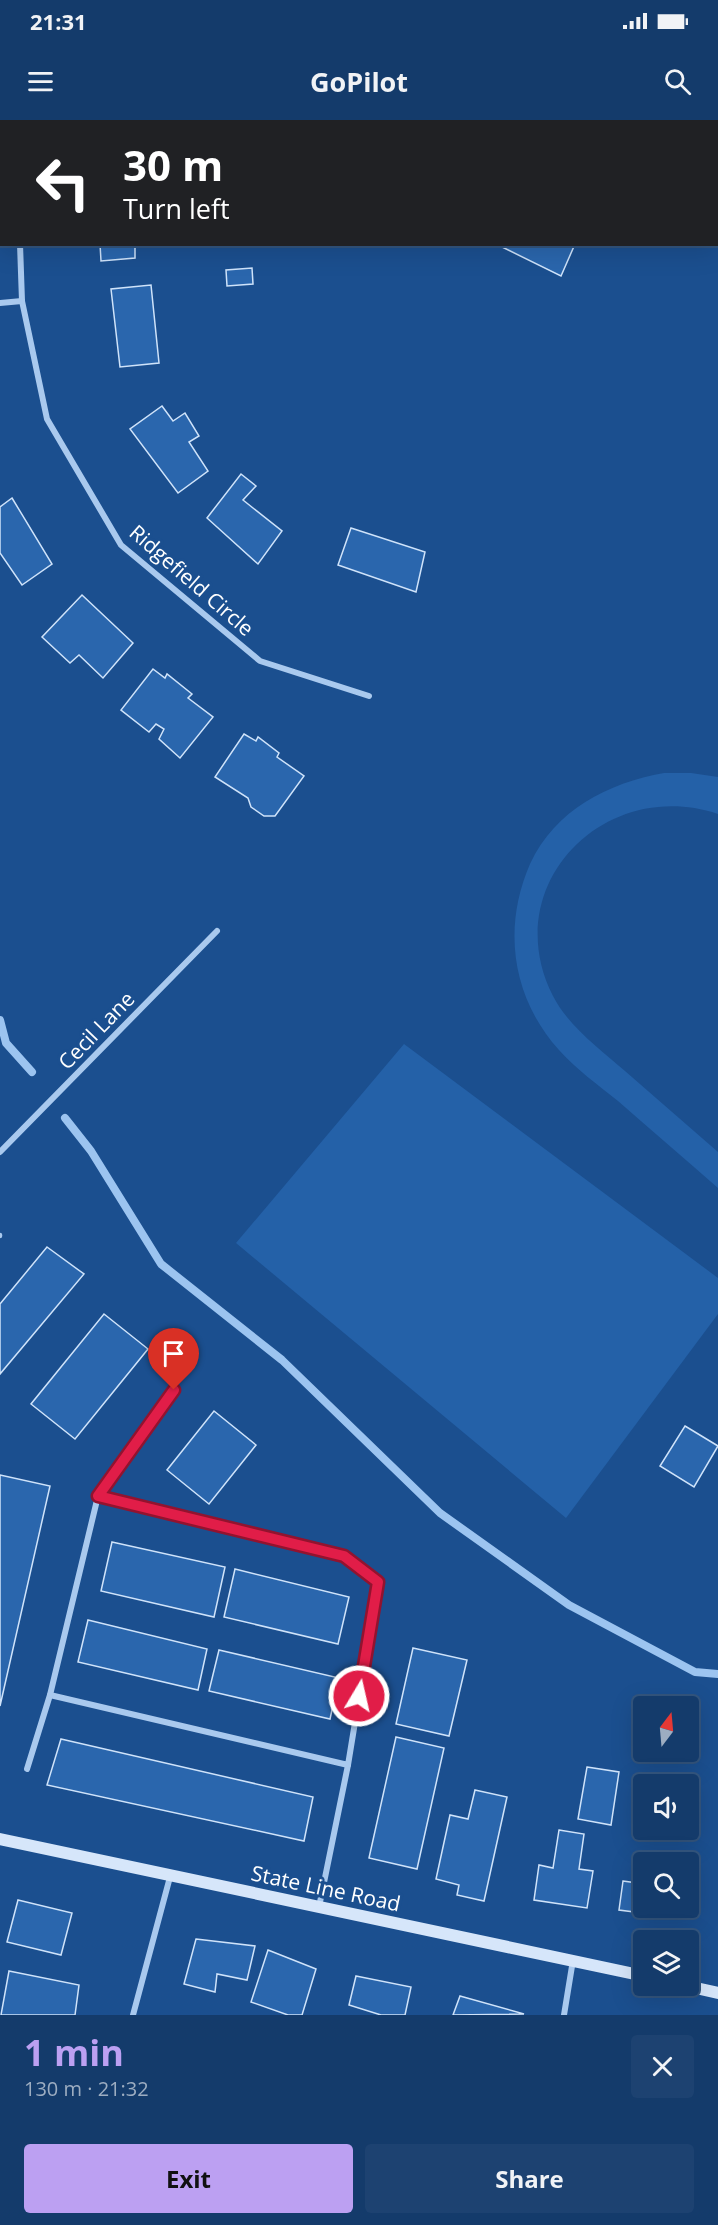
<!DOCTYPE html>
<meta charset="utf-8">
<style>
body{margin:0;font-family:"Open Sans",sans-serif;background:#1d4271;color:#f1f3f6;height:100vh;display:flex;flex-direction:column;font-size:22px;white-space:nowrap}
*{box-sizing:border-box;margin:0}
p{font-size:20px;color:#9dadc1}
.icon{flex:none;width:33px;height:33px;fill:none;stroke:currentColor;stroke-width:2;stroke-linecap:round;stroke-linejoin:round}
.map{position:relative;height:1895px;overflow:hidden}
.sheet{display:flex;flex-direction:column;background:#143b6b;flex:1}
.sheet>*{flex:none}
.hud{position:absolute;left:0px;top:0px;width:718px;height:126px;box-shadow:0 6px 24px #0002,0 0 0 2px #33557e;background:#202124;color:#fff;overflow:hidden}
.needle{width:39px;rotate:16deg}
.controls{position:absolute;left:633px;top:1576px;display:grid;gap:12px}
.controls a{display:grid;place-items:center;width:66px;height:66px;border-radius:6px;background:#143b6b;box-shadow:0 6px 24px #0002,0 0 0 2px #33557e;font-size:30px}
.pin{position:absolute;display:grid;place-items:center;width:51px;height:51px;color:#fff;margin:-62px -26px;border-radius:50% 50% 50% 0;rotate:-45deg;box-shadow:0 0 6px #0007}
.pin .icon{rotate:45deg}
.me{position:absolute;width:66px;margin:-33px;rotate:9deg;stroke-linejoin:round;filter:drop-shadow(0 0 4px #0008)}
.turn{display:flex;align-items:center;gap:21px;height:126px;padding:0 24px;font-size:27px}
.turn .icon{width:78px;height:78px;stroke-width:2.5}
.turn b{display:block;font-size:42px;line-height:51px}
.round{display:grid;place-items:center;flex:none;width:63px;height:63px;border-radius:6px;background:#1d4271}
.summary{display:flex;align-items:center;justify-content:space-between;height:102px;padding:0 24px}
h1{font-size:36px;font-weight:700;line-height:45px;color:#bca0f2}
.action{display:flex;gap:12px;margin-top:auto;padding:12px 24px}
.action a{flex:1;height:69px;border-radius:6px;background:#bca0f2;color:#111;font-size:24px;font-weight:700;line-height:69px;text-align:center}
.action a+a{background:#1d4271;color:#f1f3f6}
.status{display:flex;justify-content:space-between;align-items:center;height:42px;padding:0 30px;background:#143b6b;direction:ltr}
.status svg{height:16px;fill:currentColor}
header{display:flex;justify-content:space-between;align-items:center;height:78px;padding:0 24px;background:#143b6b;font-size:27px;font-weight:700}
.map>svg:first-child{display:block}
</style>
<div class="status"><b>21:31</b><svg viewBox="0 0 49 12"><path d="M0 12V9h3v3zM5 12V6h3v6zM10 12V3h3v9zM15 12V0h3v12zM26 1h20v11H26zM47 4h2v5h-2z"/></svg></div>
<header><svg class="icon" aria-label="menu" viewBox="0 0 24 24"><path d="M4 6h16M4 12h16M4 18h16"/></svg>GoPilot<svg class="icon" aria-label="search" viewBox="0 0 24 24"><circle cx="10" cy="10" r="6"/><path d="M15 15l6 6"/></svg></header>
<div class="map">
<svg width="718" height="1895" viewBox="0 0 718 1895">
<rect width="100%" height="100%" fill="#1b4f8f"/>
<g fill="#2461a8">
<path d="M664 653H691L718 657V694C604 656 497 766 553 876 569 907 600 929 625 951 656 978 687 1005 718 1032V1068C685 1039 651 1010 618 981 598 965 576 949 559 930 512 878 502 808 530 744 555 690 608 663 664 653Z"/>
<polygon points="404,924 718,1158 718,1194 566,1398 236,1123"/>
</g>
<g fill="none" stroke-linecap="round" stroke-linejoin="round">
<g stroke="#9cc4f0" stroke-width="8">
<polyline points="0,900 6,923 32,952"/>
<polyline points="65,998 91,1031 161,1144 282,1240 440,1393 569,1485 695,1552 718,1554"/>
</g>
</g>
<g fill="#2a66ad" stroke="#cfe3fa" stroke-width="1.5">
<rect x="92" y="0" width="55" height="2"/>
<polygon points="472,0 473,2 408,2 409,0"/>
<polygon points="100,124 135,124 135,138 101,141"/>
<polygon points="496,124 575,124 561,156"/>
<polygon points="252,148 253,164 227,166 226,150"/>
<polygon points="151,165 159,243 120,247 111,169"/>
<polygon points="162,286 173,301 185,293 199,316 189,322 208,351 178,373 130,309"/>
<polygon points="241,354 256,366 243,380 282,411 258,444 207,398"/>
<polygon points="12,378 52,444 22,465 0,433 0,387"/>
<polygon points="351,408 425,432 416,472 338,445"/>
<polygon points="82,475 133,523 103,558 79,535 70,543 42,517"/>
<polygon points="153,549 165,558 167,554 192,574 188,578 213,597 180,638 159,619 164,609 156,604 149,612 121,590"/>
<polygon points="244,614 256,621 258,617 279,633 277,637 304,656 275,696 264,696 251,687 248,678 215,657"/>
<polygon points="47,1127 84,1154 0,1254 0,1184"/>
<polygon points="104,1194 148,1229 75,1319 31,1284"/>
<polygon points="214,1291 256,1325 209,1384 167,1350"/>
<polygon points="685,1306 718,1326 694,1367 660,1346"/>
<polygon points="0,1355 50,1366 0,1586"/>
<polygon points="112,1422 225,1447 214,1497 101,1471"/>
<polygon points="235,1449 349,1477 338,1524 224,1497"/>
<polygon points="88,1500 207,1529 198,1570 78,1542"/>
<polygon points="413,1528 467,1540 449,1616 396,1604"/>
<polygon points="219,1530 339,1558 330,1599 209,1571"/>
<polygon points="396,1617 444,1628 417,1749 369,1738"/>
<polygon points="61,1619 313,1677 304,1721 47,1665"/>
<polygon points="587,1647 619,1652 611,1705 578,1699"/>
<polygon points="475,1670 507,1677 484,1781 457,1775 459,1765 436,1759 450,1695 468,1699"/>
<polygon points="559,1710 584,1714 579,1749 593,1751 587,1788 534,1780 539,1745 553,1748"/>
<polygon points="623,1761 644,1764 644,1788 683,1788 681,1798 619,1790"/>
<polygon points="18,1780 72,1793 61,1835 7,1822"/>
<polygon points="196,1819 255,1826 247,1860 217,1854 215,1872 184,1864"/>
<polygon points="268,1830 316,1849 302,1895 288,1895 251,1882"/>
<polygon points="9,1851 79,1865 75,1895 1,1895"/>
<polygon points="356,1856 411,1867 405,1895 381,1895 349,1885"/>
<polygon points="460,1876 524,1894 453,1895"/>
</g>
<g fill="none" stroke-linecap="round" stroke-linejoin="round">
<polyline stroke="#a9c9ee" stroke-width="4.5" points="0,1115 0,1116"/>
<g stroke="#a9c9ee" stroke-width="6">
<polyline points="14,0 14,2"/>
<polyline points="20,124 22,181 47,299 121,425 260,541 369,576"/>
<polyline points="0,183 22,181"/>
<polyline points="0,1032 217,811"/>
<polyline points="50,1575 348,1645 378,1462 344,1436 98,1376"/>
<polyline points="27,1649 50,1575 98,1376 174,1270"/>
<polyline points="319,1787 348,1645"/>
<polyline points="133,1895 170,1757"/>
<polyline points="564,1895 573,1840"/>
</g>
<g stroke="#d6e6fa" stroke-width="12">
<polyline points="0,1719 644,1856"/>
<polyline points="687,1866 718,1873"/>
</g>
</g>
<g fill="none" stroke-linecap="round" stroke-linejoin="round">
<g stroke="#92132f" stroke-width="15">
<polyline id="route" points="174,1270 98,1376 344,1436 378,1462 359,1576"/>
</g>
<use href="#route" stroke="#e11d48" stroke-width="10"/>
</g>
<g text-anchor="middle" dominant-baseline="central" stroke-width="6" stroke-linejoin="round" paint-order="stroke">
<g font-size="21" fill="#fff" stroke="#1b4f8f">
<text transform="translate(192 460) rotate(41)">Ridgefield Circle</text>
<text transform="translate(96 910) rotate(-46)">Cecil Lane</text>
<text transform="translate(326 1768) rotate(12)">State Line Road</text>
</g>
</g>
</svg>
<div class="controls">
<a><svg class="needle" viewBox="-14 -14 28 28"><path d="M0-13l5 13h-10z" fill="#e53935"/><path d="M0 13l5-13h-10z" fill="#9dadc1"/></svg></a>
<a><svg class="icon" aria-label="sound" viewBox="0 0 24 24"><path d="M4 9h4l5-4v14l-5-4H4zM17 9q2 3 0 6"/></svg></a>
<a><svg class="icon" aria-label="search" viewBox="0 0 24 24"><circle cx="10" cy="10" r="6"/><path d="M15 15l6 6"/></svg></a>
<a><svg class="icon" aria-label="layers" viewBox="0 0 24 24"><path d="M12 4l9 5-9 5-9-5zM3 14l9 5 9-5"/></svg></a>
</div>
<div class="pin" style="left:174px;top:1270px;background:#d93025"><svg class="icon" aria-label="arrive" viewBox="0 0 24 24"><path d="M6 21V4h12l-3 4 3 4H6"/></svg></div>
<svg class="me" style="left:359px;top:1576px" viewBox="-20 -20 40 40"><circle r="17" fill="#e11d48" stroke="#fff" stroke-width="3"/><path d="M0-11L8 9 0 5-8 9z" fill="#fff"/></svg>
<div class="hud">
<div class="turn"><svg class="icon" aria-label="left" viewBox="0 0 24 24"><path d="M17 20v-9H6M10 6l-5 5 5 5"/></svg><div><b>30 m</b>Turn left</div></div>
</div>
</div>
<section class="sheet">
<div class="summary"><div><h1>1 min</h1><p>130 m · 21:32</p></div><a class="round"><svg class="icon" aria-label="close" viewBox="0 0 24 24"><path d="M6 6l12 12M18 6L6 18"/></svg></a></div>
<div class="action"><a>Exit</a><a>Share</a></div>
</section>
